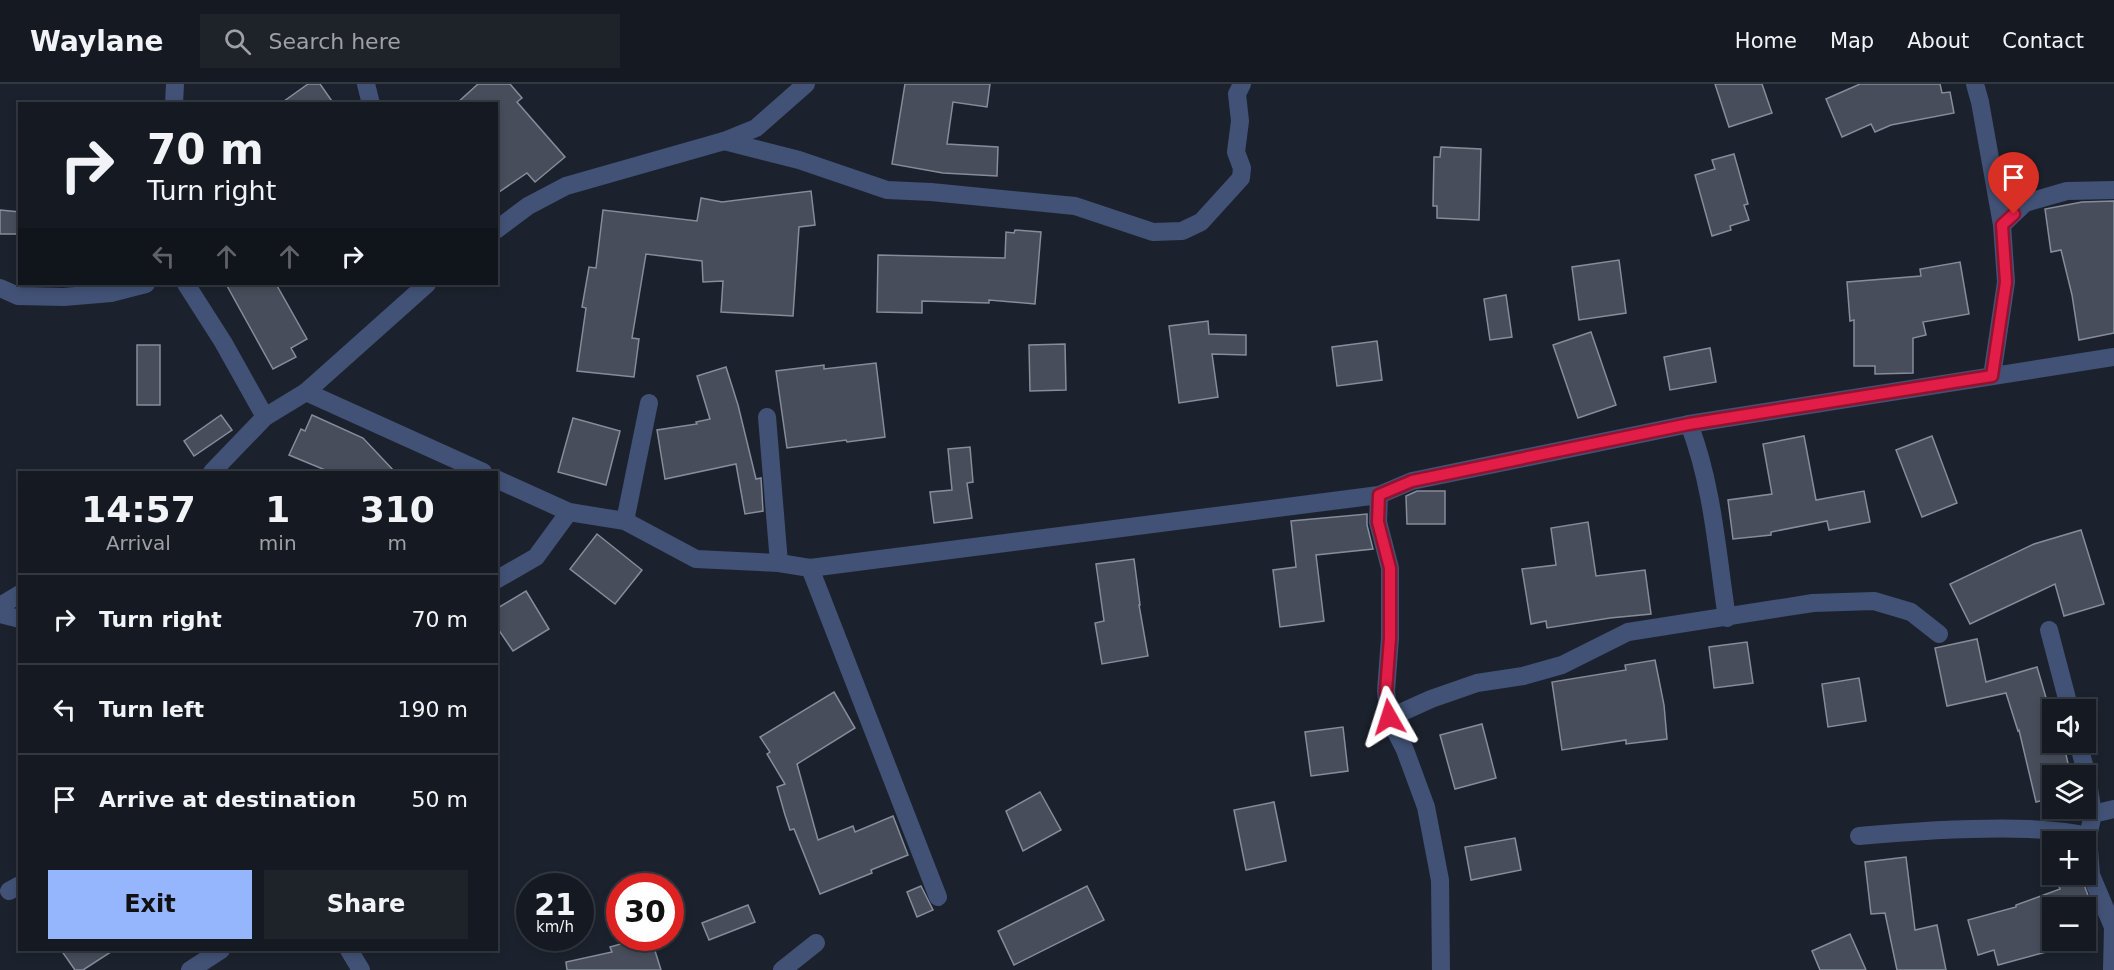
<!DOCTYPE html>
<meta charset="utf-8">
<style>
body{margin:0;font-family:"DejaVu Sans",sans-serif;background:#1e232a;color:#f1f3f6;height:100vh;display:flex;flex-direction:column;font-size:22px;white-space:nowrap}
*{box-sizing:border-box;margin:0}
p{font-size:20px;color:#9da1a5}
.icon{flex:none;width:33px;height:33px;fill:none;stroke:currentColor;stroke-width:2;stroke-linecap:round;stroke-linejoin:round}
.map{position:relative;flex:1;overflow:hidden}
.drawer{position:absolute;left:18px;top:387px;width:480px;height:480px;display:flex;flex-direction:column;background:#151a22;border-radius:0px;box-shadow:0 3px 9px #0003,0 0 0 2px #343840}
.drawer>*{flex:none}
.top-card{position:absolute;left:18px;top:18px;width:480px;height:183px;border-radius:0px;box-shadow:0 3px 9px #0003,0 0 0 2px #343840;background:#151a22;color:#f1f3f6;overflow:hidden}
.tools{position:absolute;left:2042px;top:615px;display:grid;gap:12px}
.tools a{display:grid;place-items:center;width:54px;height:54px;border-radius:0px;background:#151a22;box-shadow:0 3px 9px #0003,0 0 0 2px #343840;font-size:30px}
.speed{position:absolute;left:516px;top:789px;display:flex;gap:12px;font-size:30px;font-weight:700;text-align:center}
.speed>*{display:grid;place-content:center;width:78px;height:78px;border-radius:50%;background:#151a22;box-shadow:0 3px 9px #0003,0 0 0 2px #343840;line-height:1}
.speed small{font-size:15px;font-weight:400}
.speed .limit{border:9px solid #d22;background:#fff;color:#111}
.pin{position:absolute;display:grid;place-items:center;width:51px;height:51px;color:#fff;margin:-62px -26px;border-radius:50% 50% 50% 0;rotate:-45deg;box-shadow:0 0 6px #0007}
.pin .icon{rotate:45deg}
.me{position:absolute;width:66px;margin:-33px;rotate:354deg;stroke-linejoin:round;filter:drop-shadow(0 0 4px #0008)}
.turn{display:flex;align-items:center;gap:21px;height:126px;padding:0 30px;font-size:27px}
.turn .icon{width:78px;height:78px;stroke-width:2.5}
.turn b{display:block;font-size:42px;line-height:51px}
.lanes{display:flex;align-items:center;height:57px;padding:0 30px;background:#0003;justify-content:center;gap:30px;direction:ltr}
.lanes .off{opacity:.35}
.eta{display:flex;justify-content:space-evenly;align-items:center;height:102px;text-align:center}
.eta b{font-size:36px;font-weight:700;line-height:42px}
.action{display:flex;gap:12px;margin-top:auto;padding:12px 30px}
.action a{flex:1;height:69px;border-radius:0px;background:#95b6fd;color:#111;font-size:24px;font-weight:700;line-height:69px;text-align:center}
.action a+a{background:#1e232a;color:#f1f3f6}
ul{padding:0;list-style:none}
li{display:flex;align-items:center;gap:18px;height:90px;padding:0 30px;border-top:2px solid #343840}
li div{flex:1}
li b{display:block;font-size:22px}
li em{font-style:normal}
header{display:flex;align-items:center;gap:36px;box-sizing:border-box;height:84px;padding:0 30px;background:#151a22;border-bottom:2px solid #343840}
header strong{font-size:28px}
nav{display:flex;gap:33px;margin-inline-start:auto;font-size:21px}
.search{width:420px;height:54px;background:#1e232a;display:flex;align-items:center;gap:15px;box-sizing:border-box;padding:0 21px;border-radius:0px;color:#9da1a5;font-size:22px}
.map>svg:first-child{display:block}
</style>
<header>
<strong>Waylane</strong>
<div class="search"><svg class="icon" aria-label="search" viewBox="0 0 24 24"><circle cx="10" cy="10" r="6"/><path d="M15 15l6 6"/></svg>Search here</div>
<nav><a>Home</a><a>Map</a><a>About</a><a>Contact</a></nav>
</header>
<div class="map">
<svg width="2114" height="886" viewBox="0 0 2114 886">
<rect width="100%" height="100%" fill="#1c222d"/>
<g fill="#474d5a" stroke="#858c9b" stroke-width="1.5">
<polygon points="308,0 320,0 334,20 280,20"/>
<polygon points="478,0 510,0 522,14 517,18 565,73 535,98 527,89 496,110 496,20 456,20"/>
<polygon points="905,0 990,0 987,23 953,18 947,60 998,63 997,92 943,89 892,80"/>
<polygon points="1715,0 1762,0 1772,29 1729,43"/>
<polygon points="1860,0 1940,0 1942,9 1950,8 1954,29 1891,41 1875,48 1871,40 1842,53 1826,15"/>
<polygon points="1441,63 1481,65 1479,136 1437,134 1437,122 1433,122 1434,73 1440,73"/>
<polygon points="1734,70 1748,120 1744,121 1749,136 1730,142 1731,146 1712,152 1695,91 1715,85 1712,76"/>
<polygon points="811,107 815,141 799,143 793,232 721,228 723,197 703,198 702,177 646,170 632,254 639,255 634,293 577,287 586,224 582,223 589,183 596,184 603,126 697,137 701,114 722,118"/>
<polygon points="2114,117 2114,249 2079,256 2072,211 2061,166 2051,168 2045,125 2082,118"/>
<polygon points="0,126 20,128 20,150 0,150"/>
<polygon points="1015,146 1041,148 1035,220 989,216 989,219 922,217 922,229 877,228 878,171 1005,174 1006,148 1014,149"/>
<polygon points="1619,176 1626,229 1579,236 1572,183"/>
<polygon points="1960,178 1969,230 1923,238 1926,251 1913,254 1913,289 1875,290 1875,282 1854,282 1854,236 1850,237 1847,198 1921,192 1920,185"/>
<polygon points="226,200 276,200 307,255 291,264 296,273 273,285"/>
<polygon points="1506,211 1512,253 1490,256 1484,215"/>
<polygon points="1208,237 1209,250 1246,251 1246,271 1212,270 1218,313 1179,319 1169,242"/>
<polygon points="1591,248 1616,321 1578,334 1553,261"/>
<polygon points="1377,257 1382,296 1337,302 1332,263"/>
<polygon points="1065,260 1066,306 1030,307 1029,261"/>
<rect x="137" y="261" width="23" height="60"/>
<polygon points="1710,264 1716,298 1670,306 1664,273"/>
<polygon points="876,279 885,353 847,358 846,356 787,364 776,287 824,281 824,285"/>
<polygon points="726,283 738,321 756,395 761,394 763,427 745,430 736,380 665,395 657,346 697,340 696,338 710,335 697,292"/>
<polygon points="221,331 232,346 194,372 184,357"/>
<polygon points="312,331 363,354 395,388 330,388 289,371 301,345 305,347"/>
<polygon points="573,334 620,347 606,401 558,388"/>
<polygon points="1804,352 1816,416 1864,407 1870,438 1829,446 1827,437 1771,448 1771,451 1733,455 1728,416 1772,410 1763,360"/>
<polygon points="1932,352 1957,419 1922,433 1896,366"/>
<polygon points="970,363 973,398 967,399 972,434 934,439 930,408 952,406 948,365"/>
<polygon points="1417,407 1445,407 1445,440 1407,440 1406,412"/>
<polygon points="1367,430 1367,441 1373,465 1316,471 1324,537 1280,543 1273,486 1296,483 1291,437"/>
<polygon points="1588,438 1596,492 1645,486 1651,530 1610,534 1547,544 1546,537 1531,540 1522,485 1556,481 1551,444"/>
<polygon points="2081,446 2104,520 2064,532 2055,500 1970,540 1950,500 2034,460"/>
<polygon points="597,450 642,486 615,520 570,485"/>
<polygon points="1134,475 1140,521 1139,521 1148,572 1102,580 1095,539 1104,537 1096,480"/>
<polygon points="526,507 549,545 513,567 496,542 496,525"/>
<polygon points="1977,555 1986,598 2037,583 2052,634 2052,658 2063,658 2071,692 2052,692 2052,714 2036,718 2019,646 2018,647 2006,609 1947,622 1935,564"/>
<polygon points="1747,558 1753,599 1714,604 1709,563"/>
<polygon points="1655,576 1664,621 1667,655 1626,660 1626,656 1562,666 1552,598 1626,586 1625,581"/>
<polygon points="1859,594 1866,637 1828,643 1822,600"/>
<polygon points="834,608 855,644 797,680 818,756 853,742 855,748 893,732 908,771 871,786 872,789 820,810 794,745 790,746 785,731 777,703 785,700 767,670 770,668 760,653"/>
<polygon points="1482,640 1496,694 1455,705 1440,651"/>
<polygon points="1343,643 1348,687 1311,692 1305,648"/>
<polygon points="1040,708 1061,746 1023,767 1006,727"/>
<polygon points="1274,718 1286,777 1246,786 1234,726"/>
<polygon points="1515,754 1521,786 1471,796 1465,763"/>
<polygon points="1906,773 1915,846 1937,841 1946,886 1897,886 1885,829 1871,830 1865,778"/>
<polygon points="2069,790 2080,790 2089,814 2060,824 2052,824 2052,848 2045,851 2050,867 1998,881 1994,866 1978,871 1968,836 2016,823 2016,821 2060,805 2056,795"/>
<polygon points="921,802 933,826 917,833 907,808"/>
<polygon points="1087,802 1104,836 1014,881 998,847"/>
<polygon points="748,821 755,838 709,856 702,839"/>
<polygon points="1850,850 1866,886 1820,886 1812,867"/>
<polygon points="642,854 651,854 661,886 567,886 566,878 612,868 610,863"/>
<polygon points="61,866 114,866 83,886 75,886"/>
</g>
<g fill="none" stroke-linecap="round" stroke-linejoin="round">
<g stroke="#415276" stroke-width="18">
<polyline points="366,0 371,20"/>
<polyline points="1975,0 1980,18 2002,141 2006,198 1992,292"/>
<polyline points="174,20 175,0"/>
<polyline points="724,57 799,76 887,106 931,108 1075,122 1153,148 1182,147 1201,138 1241,94 1242,84 1236,68 1240,37 1237,10 1242,0"/>
<polyline points="2002,141 2025,119 2067,107 2114,106"/>
<polyline points="496,146 528,122 566,102 724,57 756,44 806,0"/>
<polyline points="186,200 223,258 265,333"/>
<polyline points="0,204 18,212 64,213 111,209 146,200"/>
<polyline points="306,308 483,388"/>
<polyline points="767,333 779,479"/>
<path d="M1689 340C1713 402 1717 469 1727 534"/>
<polyline points="212,388 265,333 306,308 427,200"/>
<polyline points="496,395 569,428 625,437 696,475 779,479 810,484 1379,411 1412,397 1689,340 2114,273"/>
<polyline points="1379,411 1378,438 1390,484 1390,554 1386,607 1389,634 1405,666 1426,723 1440,796 1441,886"/>
<polyline points="625,437 649,319"/>
<polyline points="810,484 938,813"/>
<polyline points="496,496 536,473 569,428"/>
<polyline points="0,522 20,510"/>
<polyline points="0,530 20,535"/>
<polyline points="2049,546 2070,626"/>
<polyline points="1389,634 1431,615 1477,599 1523,592 1562,581 1628,548 1813,519 1874,517 1911,528 1939,550"/>
<polyline points="2078,658 2087,692 2093,730"/>
<path d="M1859 752C1915 747 1972 743 2029 745 2049 746 2068 747 2088 752"/>
<polyline points="9,807 20,801"/>
<polyline points="349,866 361,886"/>
<polyline points="190,886 221,866"/>
<polyline points="782,886 816,859"/>
<polyline points="2112,886 2113,843 2091,791 2088,752 2093,730 2114,725"/>
</g>
</g>
<g fill="none" stroke-linecap="round" stroke-linejoin="round">
<g stroke="#92132f" stroke-width="15">
<polyline id="route" points="1389,633 1386,607 1390,554 1390,484 1378,438 1379,411 1412,397 1689,340 1992,292 2006,198 2002,141 2014,130"/>
</g>
<use href="#route" stroke="#e11d48" stroke-width="10"/>
</g>
</svg>
<div class="tools">
<a><svg class="icon" aria-label="sound" viewBox="0 0 24 24"><path d="M4 9h4l5-4v14l-5-4H4zM17 9q2 3 0 6"/></svg></a>
<a><svg class="icon" aria-label="layers" viewBox="0 0 24 24"><path d="M12 4l9 5-9 5-9-5zM3 14l9 5 9-5"/></svg></a>
<a>+</a>
<a>−</a>
</div>
<div class="speed"><div>21<small>km/h</small></div><div class="limit">30</div></div>
<div class="pin" style="left:2014px;top:130px;background:#d93025"><svg class="icon" aria-label="arrive" viewBox="0 0 24 24"><path d="M6 21V4h12l-3 4 3 4H6"/></svg></div>
<svg class="me" style="left:1389px;top:633px" viewBox="-20 -20 40 40"><path d="M0-17L14 15 0 8-14 15z" fill="#e11d48" stroke="#fff" stroke-width="4"/></svg>
<div class="top-card">
<div class="turn"><svg class="icon" aria-label="right" viewBox="0 0 24 24"><path d="M7 20v-9h11M14 6l5 5-5 5"/></svg><div><b>70 m</b>Turn right</div></div>
<div class="lanes"><svg class="icon off" aria-label="left" viewBox="0 0 24 24"><path d="M17 20v-9H6M10 6l-5 5 5 5"/></svg><svg class="icon off" aria-label="ahead" viewBox="0 0 24 24"><path d="M12 20V5M6 11l6-6 6 6"/></svg><svg class="icon off" aria-label="ahead" viewBox="0 0 24 24"><path d="M12 20V5M6 11l6-6 6 6"/></svg><svg class="icon" aria-label="right" viewBox="0 0 24 24"><path d="M7 20v-9h11M14 6l5 5-5 5"/></svg></div>
</div>
<section class="drawer">
<div class="eta">
<div><b>14:57</b><p>Arrival</p></div>
<div><b>1</b><p>min</p></div>
<div><b>310</b><p>m</p></div>
</div>
<ul>
<li><svg class="icon" aria-label="right" viewBox="0 0 24 24"><path d="M7 20v-9h11M14 6l5 5-5 5"/></svg><div><b>Turn right</b></div><em>70 m</em></li>
<li><svg class="icon" aria-label="left" viewBox="0 0 24 24"><path d="M17 20v-9H6M10 6l-5 5 5 5"/></svg><div><b>Turn left</b></div><em>190 m</em></li>
<li><svg class="icon" aria-label="arrive" viewBox="0 0 24 24"><path d="M6 21V4h12l-3 4 3 4H6"/></svg><div><b>Arrive at destination</b></div><em>50 m</em></li>
</ul>
<div class="action"><a>Exit</a><a>Share</a></div>
</section>
</div>
